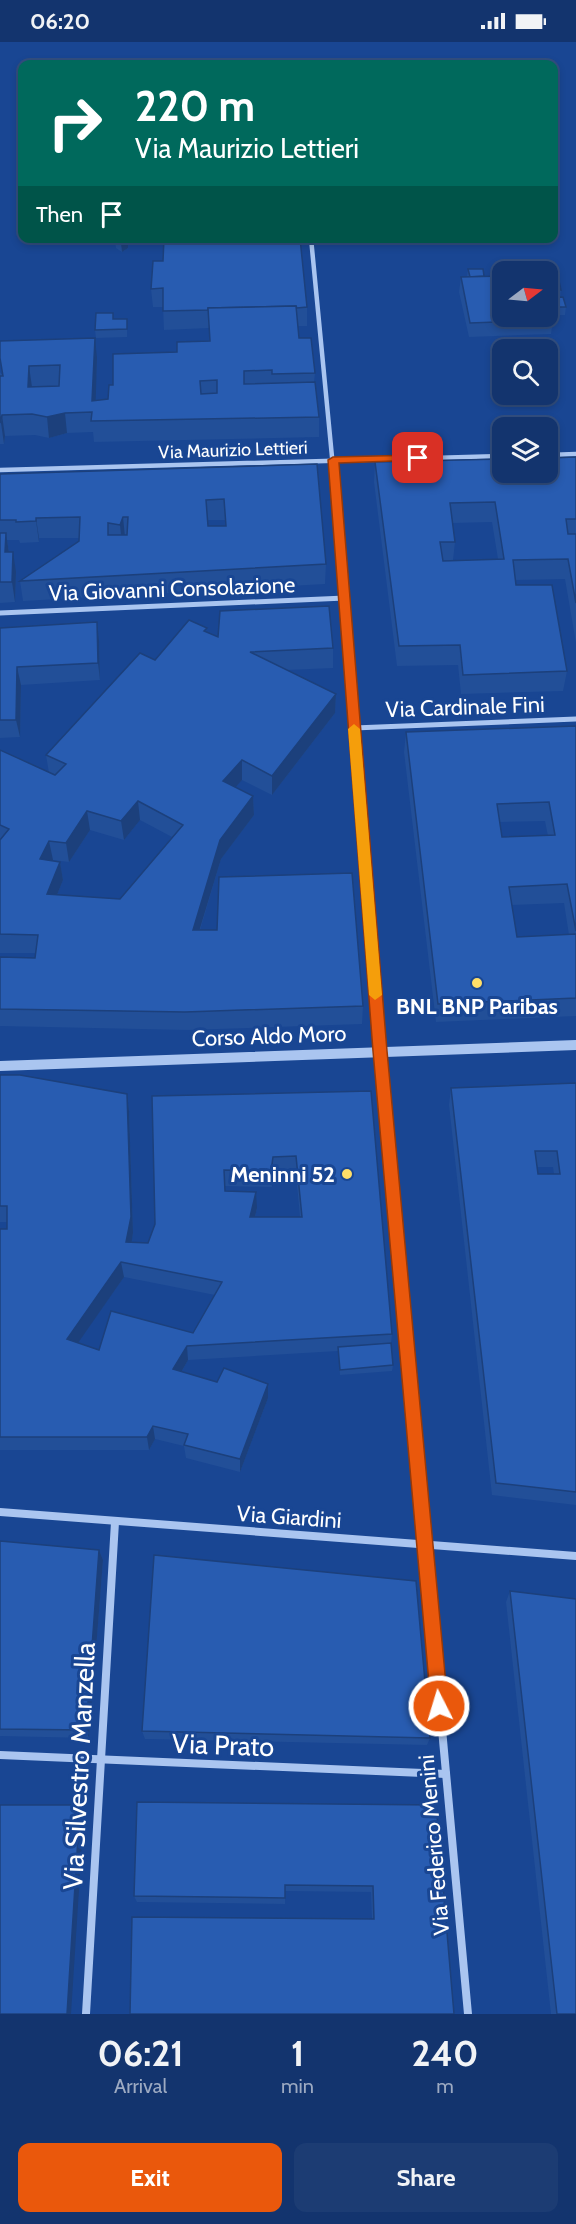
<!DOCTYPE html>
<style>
body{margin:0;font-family:Cabin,sans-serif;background:#1c3c73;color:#f1f3f6;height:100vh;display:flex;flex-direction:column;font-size:22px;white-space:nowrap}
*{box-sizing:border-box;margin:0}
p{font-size:20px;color:#9daac2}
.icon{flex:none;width:33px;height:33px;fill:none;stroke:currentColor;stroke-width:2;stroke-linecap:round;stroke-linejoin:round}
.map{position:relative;height:1972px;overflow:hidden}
.panel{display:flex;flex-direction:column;background:#13346e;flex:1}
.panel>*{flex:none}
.top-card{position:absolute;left:18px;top:18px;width:540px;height:183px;border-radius:12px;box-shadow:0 3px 9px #0003,0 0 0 2px #324f81;background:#00695c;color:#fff;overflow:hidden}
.needle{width:39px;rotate:74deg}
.controls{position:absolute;left:492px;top:219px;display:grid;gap:12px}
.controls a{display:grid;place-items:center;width:66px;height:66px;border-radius:12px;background:#13346e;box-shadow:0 3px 9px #0003,0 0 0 2px #324f81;font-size:30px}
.pin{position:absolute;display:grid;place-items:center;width:51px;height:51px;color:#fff;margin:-26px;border-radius:12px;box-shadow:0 3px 9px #0006}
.me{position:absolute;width:66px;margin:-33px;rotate:355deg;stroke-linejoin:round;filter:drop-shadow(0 0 4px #0008)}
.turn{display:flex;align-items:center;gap:21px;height:126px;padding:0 18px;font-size:27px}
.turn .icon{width:78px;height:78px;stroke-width:2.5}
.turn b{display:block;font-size:42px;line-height:51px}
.then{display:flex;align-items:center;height:57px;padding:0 18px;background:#0003;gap:12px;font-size:22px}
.eta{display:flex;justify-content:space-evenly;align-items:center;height:102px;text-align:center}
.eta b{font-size:36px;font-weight:800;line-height:42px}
.primary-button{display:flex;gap:12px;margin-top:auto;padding:12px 18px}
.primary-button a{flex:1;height:69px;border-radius:12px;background:#ea580c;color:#fff;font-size:24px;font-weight:800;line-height:69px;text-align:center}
.primary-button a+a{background:#1c3c73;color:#f1f3f6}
.status{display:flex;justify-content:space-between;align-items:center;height:42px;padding:0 30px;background:#13346e;direction:ltr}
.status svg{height:16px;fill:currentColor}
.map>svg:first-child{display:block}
</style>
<div class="status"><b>06:20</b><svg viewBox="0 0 49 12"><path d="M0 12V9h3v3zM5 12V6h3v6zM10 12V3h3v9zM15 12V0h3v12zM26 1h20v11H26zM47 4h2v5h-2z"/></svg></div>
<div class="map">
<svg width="576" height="1972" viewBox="0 0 576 1972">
<rect width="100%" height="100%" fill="#194693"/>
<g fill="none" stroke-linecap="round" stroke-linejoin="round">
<g stroke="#aac5f0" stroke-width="4.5">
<polyline points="311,196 339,488"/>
<polyline points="548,413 576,412"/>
<polyline points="0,428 502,414"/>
</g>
<g stroke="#aac5f0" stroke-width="5">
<polyline points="338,487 391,1130"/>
<polyline points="0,571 345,556"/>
<polyline points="354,686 576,677"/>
</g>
<g stroke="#aac5f0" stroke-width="8">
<polyline points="391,1128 468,1972"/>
<polyline points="0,1470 576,1514"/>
<polyline points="0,1713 446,1732"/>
<polyline points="86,1972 115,1480"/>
</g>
<polyline stroke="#aac5f0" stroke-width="10" points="0,1024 576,1003"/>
</g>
<g fill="#224f98" fill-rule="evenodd">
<polygon points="128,197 128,206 122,210 116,206 115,198"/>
<polygon points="153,219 307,265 307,284 298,284 299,296 315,331 314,340 319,375 319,395 94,400 93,390 67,391 49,396 35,393 5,394 4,402 0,402 0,330 3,334 0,318 97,316 95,359 108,357 113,343 177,310 209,299 209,286 164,288 163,265 153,265 151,247"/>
<polygon points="468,227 484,234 548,274 548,240 561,248 560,256 566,265 565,273 552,273 553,278 551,292 469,295 459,250 461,235 467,235"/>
<polygon points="127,285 127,295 96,296 95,288"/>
<path d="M576 415V601L565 537 516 538V543L567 629 563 649 461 652 458 623 397 624 374 440 375 420ZM492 480 498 517 453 518 455 500 453 481Z"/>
<path d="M317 422 326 522 325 542 23 559 20 539 79 499V496H39V500L20 501 19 498H7L9 510 16 530 15 560 0 561V432ZM208 478H225V484H208Z"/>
<polygon points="97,580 99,598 100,638 21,643 20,695 0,696 0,586"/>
<path d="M207 590 218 595 333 606V626L287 628 336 652 335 671 272 753 242 738 235 745 253 754 254 773 221 817 200 888 363 964 362 982 187 988 0 984V915L35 916 36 911H0V708L49 731 46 713 155 618ZM140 778 172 795 120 857 57 853 63 838 60 820 52 819 53 818 69 820 90 788 124 798Z"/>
<path d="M576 684V974L436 980 404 710 406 690ZM545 779 548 794 502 795 500 780ZM564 861 569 893 517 895 512 863Z"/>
<path d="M0 1033 127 1052 129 1069 133 1191 131 1201H148L155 1182 152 1054 371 1049 392 1292 391 1301 393 1323 392 1329 340 1333 338 1309 188 1318 182 1329 268 1356 240 1430 186 1416 184 1404 155 1397 149 1408H0V1187H7V1180H0ZM273 1131H296L300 1175H255L257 1166 225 1149V1144L272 1145ZM124 1235 215 1253 193 1291 99 1308 78 1300Z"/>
<path d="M576 1041V1463L492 1453 449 1063 451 1046ZM537 1125H553L554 1132H538Z"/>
<polygon points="0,1499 99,1508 103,1518 89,1696 0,1694"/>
<polygon points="510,1549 576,1972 551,1972 506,1560"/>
<polygon points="142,1689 430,1696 427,1703 145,1697"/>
<polygon points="436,1763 454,1972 372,1877 371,1850 285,1849 285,1862 137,1860 134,1854"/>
</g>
<g fill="#1c407c">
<polygon points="128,197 128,206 122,210 121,201"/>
<polygon points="95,296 97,316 95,380 92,359"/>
<polygon points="29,324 32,345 28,345"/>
<polygon points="65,371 67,391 49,396 47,375"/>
<polygon points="2,373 5,394 4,402 1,381"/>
<polygon points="123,475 125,495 122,503 120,483"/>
<polygon points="36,476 39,496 39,500 36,479"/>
<polygon points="6,491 9,511 5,510"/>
<polygon points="13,510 16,530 15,560 12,540"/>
<polygon points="97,580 99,598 100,638 98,621"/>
<polygon points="17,625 21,643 20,695 16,678"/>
<polygon points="336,652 335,671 272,753 272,734"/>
<polygon points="242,718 242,738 224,758 223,739"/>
<polygon points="253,754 254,773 221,817 194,906 193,888 220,798"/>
<polygon points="138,759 140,778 124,798 121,779"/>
<polygon points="87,769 90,788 69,820 66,801"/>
<polygon points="49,799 53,818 43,835 40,817"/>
<polygon points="60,820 63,838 50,870 47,852"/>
<polygon points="127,1052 129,1069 133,1191 129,1216 126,1200"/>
<polygon points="273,1115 273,1131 272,1145 271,1129"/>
<polygon points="256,1150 257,1166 251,1191 250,1175"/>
<polygon points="121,1220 124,1235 71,1311 67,1297"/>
<polygon points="187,1304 188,1318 175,1341 173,1327"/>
<polygon points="268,1342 268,1356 240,1430 240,1417"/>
<polygon points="153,1384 155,1397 149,1408 147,1395"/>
<polygon points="99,1508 103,1518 89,1696 86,1688"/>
<polygon points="80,1763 84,1770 71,1972 67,1972"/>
</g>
<g fill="#285cb1" stroke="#1c407c" stroke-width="1.5" fill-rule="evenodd">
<polygon points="117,196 126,196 128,197 121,201 115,198"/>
<polygon points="164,196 300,196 307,265 297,266 296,264 208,266 208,268 163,269 163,246 151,247 153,219 163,219"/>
<polygon points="468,227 483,227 484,234 470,235"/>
<polygon points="502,234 502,274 548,274 548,254 553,278 470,281 461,235"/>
<polygon points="559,239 561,248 548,248 548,240"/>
<polygon points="563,255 566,265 551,265 549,256"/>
<path d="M296 264 299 296H311L315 331 272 332V328L244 329V342L315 340 319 375 91 379 92 370 65 371 47 375 32 372 2 373 0 381V334H3L0 316V299L95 296 92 359 108 357 109 343H113V312L177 310V300L210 299 208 266ZM60 323 59 344 28 345 29 324ZM217 338V351L201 352 200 339Z"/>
<polygon points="96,271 113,271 113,277 127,277 127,287 95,288"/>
<path d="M576 415V477H566L568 492H576V561L568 517 513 518 516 543H552L567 629 463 633 460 603 399 604 375 420 502 417V430H548V416ZM495 460 504 517 443 519 440 500H455L450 461Z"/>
<path d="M317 422 326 522 20 539 79 499 80 475 36 476V479L16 480V478H0V432ZM224 457 226 484H208L206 458ZM123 475H128L127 493H108V481L120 483Z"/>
<polygon points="0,491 6,491 5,510 13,510 12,540 0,540"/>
<path d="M329 564 333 606 250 610 336 652 272 734 242 718 223 739 253 754 220 798 193 888H217L219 835 352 831 363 964 185 970 0 967V915L35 916 38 893 0 892V798L9 787 0 783V708L55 733 66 722 46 713 140 611 155 618 189 578 207 586 204 589 218 595 220 569ZM138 759 183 783 120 857 47 852 60 820 40 817 49 799 66 801 87 769 121 779Z"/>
<polygon points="97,580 98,621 17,625 16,678 0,678 0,586"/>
<path d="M576 684V889L567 842 509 845 517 895 576 892V956L438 962 406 690ZM549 760 555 793 502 795 497 762Z"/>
<path d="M0 1033H20L127 1052 131 1175 126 1200 148 1201 155 1182 152 1054 371 1049 392 1292 187 1304 173 1327 217 1340 224 1326 268 1342 240 1417 184 1403 188 1392 153 1384 147 1395H0V1187H7V1164H0ZM296 1114 302 1175H250L256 1150 225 1149 224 1128 271 1129 273 1115ZM121 1220 222 1240 193 1291 111 1269 99 1308 67 1297Z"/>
<path d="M576 1041V1450L496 1441 451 1046ZM535 1109H557L560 1132H538Z"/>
<polygon points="391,1301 393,1323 340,1328 338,1305"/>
<polygon points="0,1499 99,1508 86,1688 0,1687"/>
<polygon points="154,1513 416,1539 430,1696 142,1689"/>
<polygon points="510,1549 576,1557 576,1972 557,1972"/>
<polygon points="137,1760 436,1763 454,1972 130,1972 132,1875 374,1877 373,1844 285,1843 285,1856 134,1854"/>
<polygon points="0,1763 80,1763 67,1972 0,1972"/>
</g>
<polygon fill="#ea580c" stroke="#983908" stroke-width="1.5" points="418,413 423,416 421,418 339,421 387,1009 448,1664 445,1670 439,1672 433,1670 431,1664 373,1009 328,418 333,415"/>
<polygon fill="#f59e0b" points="354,682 360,687 382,953 375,958 369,953 348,687"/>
<g fill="#ffde68" stroke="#194693" stroke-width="2">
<circle cx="477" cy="941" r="6"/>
<circle cx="347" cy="1132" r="6"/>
</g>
<g text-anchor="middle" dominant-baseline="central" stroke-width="6" stroke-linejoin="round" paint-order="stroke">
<g font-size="18" fill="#fff" stroke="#194693">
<text transform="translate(233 408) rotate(-2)">Via Maurizio Lettieri</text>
</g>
<g font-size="22" fill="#fff" stroke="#194693">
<text transform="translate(172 547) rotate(-2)">Via Giovanni Consolazione</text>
<text transform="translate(465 665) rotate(-2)">Via Cardinale Fini</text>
<text transform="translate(269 994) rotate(-2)">Corso Aldo Moro</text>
<text transform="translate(289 1475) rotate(4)">Via Giardini</text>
<text transform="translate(434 1803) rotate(-95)">Via Federico Menini</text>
</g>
<g font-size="22" font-weight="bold" fill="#fff" stroke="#194693">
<text x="477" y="964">BNL BNP Paribas</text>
<text x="335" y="1132" text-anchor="end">Meninni 52</text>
</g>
<g font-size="27" fill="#fff" stroke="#194693">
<text transform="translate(223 1703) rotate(2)">Via Prato</text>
<text transform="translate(79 1724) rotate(-87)">Via Silvestro Manzella</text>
</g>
</g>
</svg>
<div class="controls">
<a><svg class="needle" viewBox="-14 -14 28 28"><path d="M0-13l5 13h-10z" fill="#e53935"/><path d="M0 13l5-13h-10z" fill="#9daac2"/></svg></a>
<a><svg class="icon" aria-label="search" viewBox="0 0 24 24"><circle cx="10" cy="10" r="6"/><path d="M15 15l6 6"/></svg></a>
<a><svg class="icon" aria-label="layers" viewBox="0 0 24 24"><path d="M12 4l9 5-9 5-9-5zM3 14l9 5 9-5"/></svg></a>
</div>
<div class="pin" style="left:418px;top:416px;background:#d93025"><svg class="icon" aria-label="arrive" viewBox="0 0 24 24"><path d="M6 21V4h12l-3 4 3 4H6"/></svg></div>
<svg class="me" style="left:439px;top:1664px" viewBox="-20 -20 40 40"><circle r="17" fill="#ea580c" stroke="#fff" stroke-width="3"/><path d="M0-11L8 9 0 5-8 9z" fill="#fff"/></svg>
<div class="top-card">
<div class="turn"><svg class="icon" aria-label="right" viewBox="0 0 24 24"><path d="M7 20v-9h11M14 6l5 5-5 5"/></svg><div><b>220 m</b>Via Maurizio Lettieri</div></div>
<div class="then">Then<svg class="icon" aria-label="arrive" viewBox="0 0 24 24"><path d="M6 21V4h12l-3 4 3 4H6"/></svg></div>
</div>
</div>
<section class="panel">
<div class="eta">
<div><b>06:21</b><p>Arrival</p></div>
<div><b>1</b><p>min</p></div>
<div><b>240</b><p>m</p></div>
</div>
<div class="primary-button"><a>Exit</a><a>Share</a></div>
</section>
